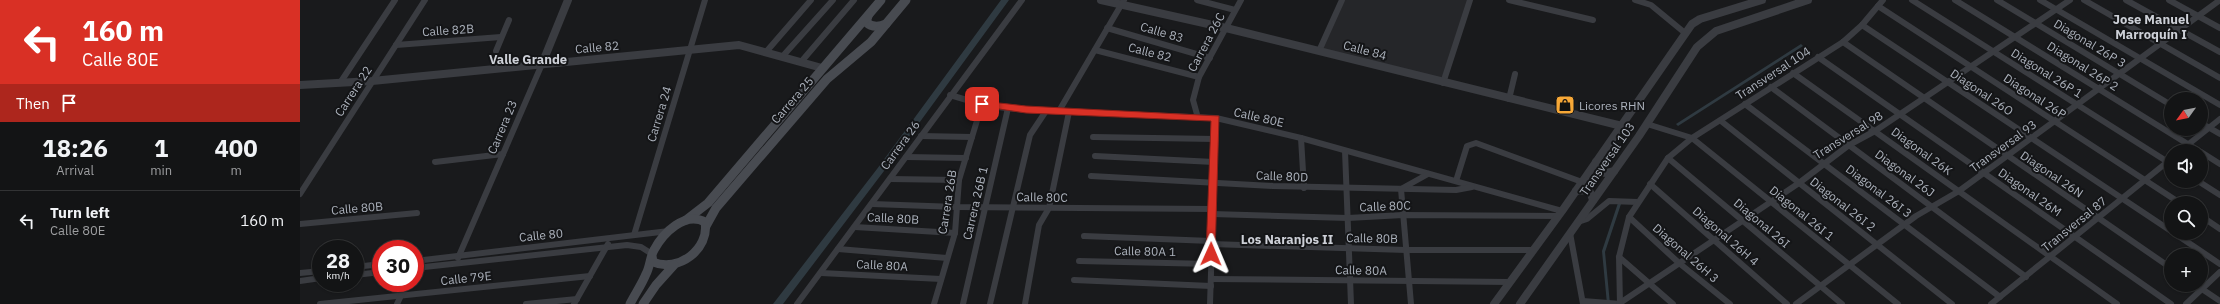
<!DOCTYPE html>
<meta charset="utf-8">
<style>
body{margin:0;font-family:"IBM Plex Sans",sans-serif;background:#1c1d1e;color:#f1f3f6;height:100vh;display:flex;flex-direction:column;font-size:15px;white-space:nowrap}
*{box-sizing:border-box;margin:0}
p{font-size:13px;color:#9d9ea0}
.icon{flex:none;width:22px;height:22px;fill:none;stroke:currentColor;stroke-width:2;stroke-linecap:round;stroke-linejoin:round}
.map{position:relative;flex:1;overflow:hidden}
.sheet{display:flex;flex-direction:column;background:#131415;width:300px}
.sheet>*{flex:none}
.guide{background:#d93025;color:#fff;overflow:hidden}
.needle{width:26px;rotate:237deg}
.controls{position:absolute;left:1864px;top:92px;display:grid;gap:8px}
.controls a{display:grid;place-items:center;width:44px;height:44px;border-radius:50%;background:#131415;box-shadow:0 1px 3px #0004,0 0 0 1px #323334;font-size:20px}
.speed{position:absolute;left:12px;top:240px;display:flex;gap:8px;font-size:20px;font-weight:700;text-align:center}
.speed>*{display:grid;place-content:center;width:52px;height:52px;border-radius:50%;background:#131415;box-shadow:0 1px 3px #0004,0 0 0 1px #323334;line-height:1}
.speed small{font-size:10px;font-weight:400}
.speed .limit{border:6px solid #d22;background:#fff;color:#111}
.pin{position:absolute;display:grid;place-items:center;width:34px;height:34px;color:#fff;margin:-17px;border-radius:8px;box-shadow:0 2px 6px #0006}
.me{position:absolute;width:44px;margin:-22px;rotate:1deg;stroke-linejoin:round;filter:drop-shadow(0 0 3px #0008)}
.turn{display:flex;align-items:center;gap:14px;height:84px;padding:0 16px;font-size:18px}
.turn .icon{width:52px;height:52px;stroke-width:2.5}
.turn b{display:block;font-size:28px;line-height:34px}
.then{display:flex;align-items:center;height:38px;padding:0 16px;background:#0003;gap:8px;font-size:15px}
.eta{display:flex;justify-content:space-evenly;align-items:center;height:68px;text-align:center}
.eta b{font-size:24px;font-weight:700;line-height:28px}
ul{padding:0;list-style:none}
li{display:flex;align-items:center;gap:12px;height:60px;padding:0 16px;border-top:1px solid #323334}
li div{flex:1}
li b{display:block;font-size:15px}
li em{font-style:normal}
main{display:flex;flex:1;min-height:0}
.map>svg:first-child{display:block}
</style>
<main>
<section class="sheet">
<div class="guide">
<div class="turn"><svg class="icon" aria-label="left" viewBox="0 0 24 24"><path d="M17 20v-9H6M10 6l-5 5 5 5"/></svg><div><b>160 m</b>Calle 80E</div></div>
<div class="then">Then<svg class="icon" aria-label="arrive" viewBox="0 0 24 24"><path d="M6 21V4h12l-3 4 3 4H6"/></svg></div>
</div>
<div class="eta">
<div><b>18:26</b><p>Arrival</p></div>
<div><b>1</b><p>min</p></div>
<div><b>400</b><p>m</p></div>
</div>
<ul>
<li><svg class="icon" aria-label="left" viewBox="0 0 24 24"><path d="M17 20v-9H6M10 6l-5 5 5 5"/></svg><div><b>Turn left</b><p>Calle 80E</p></div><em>160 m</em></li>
</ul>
</section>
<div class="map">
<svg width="1920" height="304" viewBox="0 0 1920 304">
<rect width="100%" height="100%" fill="#191a1c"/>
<polygon fill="#252629" points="1042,0 1170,0 1143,83 1019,51"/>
<g fill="#2f3a41">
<polygon points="701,0 709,0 584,171 483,304 473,304 577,169"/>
<polygon points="1501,44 1503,46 1378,126 1376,124"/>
<polygon points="1318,203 1321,204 1305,252 1310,304 1307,304 1302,251"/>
</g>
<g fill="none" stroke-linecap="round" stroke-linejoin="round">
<g stroke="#3a3c41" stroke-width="6">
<polyline points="897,0 935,10"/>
<polyline points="1209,0 1293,20"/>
<polyline points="1335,0 1351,5 1385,33"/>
<polyline points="1612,0 1871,164"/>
<polyline points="1655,0 1899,151"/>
<polyline points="1697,0 1871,105"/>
<polyline points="1740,0 1920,105"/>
<polyline points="1784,0 1920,78"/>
<polyline points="1826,0 1920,52"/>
<polyline points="1869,0 1920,28"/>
<polyline points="1578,6 1880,203"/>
<polyline points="1562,25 1871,231"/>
<polyline points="807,28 910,58"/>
<polyline points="1543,42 1871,268"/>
<polyline points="96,45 201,37"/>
<polyline points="795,50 899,77"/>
<polyline points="196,51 209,20"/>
<polyline points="1019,51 1042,0"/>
<polyline points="466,52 511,0"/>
<polyline points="482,57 533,0"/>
<polyline points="1518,57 1871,304"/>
<polyline points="501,62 554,0"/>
<polyline points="1493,73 1817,304"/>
<polyline points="40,83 95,0"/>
<polyline points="1143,83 1170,0"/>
<polyline points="1471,87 1726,277"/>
<polyline points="650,95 687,106 726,110 916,118 1001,138 1262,211"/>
<polyline points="1209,99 1215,74"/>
<polyline points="1445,104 1700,297"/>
<polyline points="759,111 824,0"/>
<polyline points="898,118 893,100 899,77 941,0"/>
<polyline points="1421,121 1652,304"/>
<polyline points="1901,123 1920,134"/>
<polyline points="1347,124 1392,138 1598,304"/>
<polyline points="621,136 672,137"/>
<polyline points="793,137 915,139"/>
<polyline points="1001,138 1004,188"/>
<polyline points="1045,151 1051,304"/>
<polyline points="1880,151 1920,119"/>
<polyline points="1901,152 1920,164"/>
<polyline points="795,156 914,162"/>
<polyline points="606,157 666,158"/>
<polyline points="1368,158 1542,304"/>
<polyline points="135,162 203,154"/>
<polyline points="791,176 973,186 1156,190 1172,187"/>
<polyline points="590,179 659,180"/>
<polyline points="1156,181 1167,146 1176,143 1282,182"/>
<polyline points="1898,181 1920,195"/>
<polyline points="1350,184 1487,304"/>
<polyline points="0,194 125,0"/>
<polyline points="572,204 657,207 913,209"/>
<polyline points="912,214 1048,218 1103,215 1258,216"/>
<polyline points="1901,216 1920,229"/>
<polyline points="1329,217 1379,263 1430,304"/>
<polyline points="1278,222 1287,219 1309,201 1338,202"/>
<polyline points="0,224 117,213"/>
<polyline points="555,227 655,233"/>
<polyline points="1270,233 1283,304"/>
<polyline points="1874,233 1920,264"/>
<polyline points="334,235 405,0"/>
<polyline points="784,236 911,241"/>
<polyline points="911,244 1106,250 1233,250"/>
<polyline points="538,249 647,258"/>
<polyline points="1319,257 1373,304"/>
<polyline points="158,258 242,64"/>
<polyline points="115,261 369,231"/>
<polyline points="779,261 911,264"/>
<polyline points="55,267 81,264"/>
<polyline points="115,268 327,245 341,247 352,254"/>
<polyline points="0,273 21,271"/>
<polyline points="521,273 641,279"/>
<polyline points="55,275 81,272"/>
<polyline points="911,279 1210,282"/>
<polyline points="774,280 911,286"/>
<polyline points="0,281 21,278"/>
<polyline points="1896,285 1920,301"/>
<polyline points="1283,301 1321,304"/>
<polyline points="1320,303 1499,183 1549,145 1575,131 1770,0"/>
<polyline points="20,304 290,276"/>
<polyline points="97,304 107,283"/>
<polyline points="226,304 277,299"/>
<polyline points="274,304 308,244"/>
<polyline points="497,304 722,0"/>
<polyline points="634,304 655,233 659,180 682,104"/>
<polyline points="663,304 708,108"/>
<polyline points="690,304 730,135 746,111"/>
<polyline points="725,304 739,225 749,208 769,112"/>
<polyline points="910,304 916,118"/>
<polyline points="1111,304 1101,189 1128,174"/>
<polyline points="1320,304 1319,257 1329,217 1368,158 1392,138 1543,42 1562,25 1583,0"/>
<polyline points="1496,304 1616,216 1659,191 1920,0"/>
<polyline points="1691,304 1871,159"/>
<polyline points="1886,304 1920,272"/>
</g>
<g stroke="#3a3c41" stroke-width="8">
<polyline points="801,0 926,28 1322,126"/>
<polyline points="242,64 268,0"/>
<polyline points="0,85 72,81 439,45 522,68"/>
<path d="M1296 162V168C1301 174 1307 174 1314 171"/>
<polyline points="1276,191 1288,190 1291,194 1293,200"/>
<polyline points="1194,304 1262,211 1392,24 1400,19 1462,0"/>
<polyline points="1220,304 1339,136 1397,47 1416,31 1508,0"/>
</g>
<g stroke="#484b51" stroke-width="9">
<path d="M568 16 566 22C572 28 579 27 586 24"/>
<polyline points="386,220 408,203 581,0"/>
<polyline points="406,226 416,208 527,79 571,42 606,0"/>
<path d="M330 304C335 294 342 284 346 274 350 267 350 257 354 250 363 233 385 211 405 222 410 249 378 273 353 262L352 256"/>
<polyline points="343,304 356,285 374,265"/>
</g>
</g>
<polygon fill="#d93025" stroke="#8d1f18" points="682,101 726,106 919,116 915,257 911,258 906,254 911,121 726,113 679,106 679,102"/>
<defs>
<g id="shop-square" transform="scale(1)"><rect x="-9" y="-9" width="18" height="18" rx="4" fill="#f7a837" stroke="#141517"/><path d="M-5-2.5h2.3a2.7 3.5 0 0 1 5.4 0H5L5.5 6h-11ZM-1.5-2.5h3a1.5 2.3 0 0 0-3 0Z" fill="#111"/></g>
</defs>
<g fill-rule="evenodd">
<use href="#shop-square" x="1265" y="105"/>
</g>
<g text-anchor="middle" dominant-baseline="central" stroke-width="4" stroke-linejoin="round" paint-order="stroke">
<g font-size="12" fill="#acb2bc" stroke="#141517">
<text transform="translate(148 30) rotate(-4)">Calle 82B</text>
<text transform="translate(862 32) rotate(16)">Calle 83</text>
<text transform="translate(906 42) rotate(-62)">Carrera 26C</text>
<text transform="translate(1790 43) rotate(31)">Diagonal 26P 3</text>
<text transform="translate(297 47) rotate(-5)">Calle 82</text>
<text transform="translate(1065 50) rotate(15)">Calle 84</text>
<text transform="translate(850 52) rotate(14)">Calle 82</text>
<text transform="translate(1783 66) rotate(32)">Diagonal 26P 2</text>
<text transform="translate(1473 73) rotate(-33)">Transversal 104</text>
<text transform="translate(1747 73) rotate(32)">Diagonal 26P 1</text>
<text transform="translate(53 91) rotate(-57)">Carrera 22</text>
<text transform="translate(1682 92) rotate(34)">Diagonal 26O</text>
<text transform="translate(1735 96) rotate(33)">Diagonal 26P</text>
<text transform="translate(492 100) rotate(-49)">Carrera 25</text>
<text transform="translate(359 114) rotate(-73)">Carrera 24</text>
<text transform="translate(959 117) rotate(13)">Calle 80E</text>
<text transform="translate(202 127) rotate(-67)">Carrera 23</text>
<text transform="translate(1548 135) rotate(-32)">Transversal 98</text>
<text transform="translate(600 145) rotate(-54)">Carrera 26</text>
<text transform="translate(1703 146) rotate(-36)">Transversal 93</text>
<text transform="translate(1622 151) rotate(36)">Diagonal 26K</text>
<text transform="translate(1307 159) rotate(-55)">Transversal 103</text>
<text transform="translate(1605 173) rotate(36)">Diagonal 26J</text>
<text transform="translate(1752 174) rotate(34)">Diagonal 26N</text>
<text transform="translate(982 176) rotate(2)">Calle 80D</text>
<text transform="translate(1579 191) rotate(37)">Diagonal 26I 3</text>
<text transform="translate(1730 192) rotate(35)">Diagonal 26M</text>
<text transform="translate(742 197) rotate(1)">Calle 80C</text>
<text transform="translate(647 202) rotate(-81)">Carrera 26B</text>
<text transform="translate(675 203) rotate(-77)">Carrera 26B 1</text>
<text transform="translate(1543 204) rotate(38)">Diagonal 26I 2</text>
<text transform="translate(1085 206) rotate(-2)">Calle 80C</text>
<text transform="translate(57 208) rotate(-5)">Calle 80B</text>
<text transform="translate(1502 213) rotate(39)">Diagonal 26I 1</text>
<text transform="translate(593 218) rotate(3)">Calle 80B</text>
<text transform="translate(1462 223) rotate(40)">Diagonal 26I</text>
<text transform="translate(1774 224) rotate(-39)">Transversal 87</text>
<text transform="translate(241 235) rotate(-6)">Calle 80</text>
<text transform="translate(1426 236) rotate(41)">Diagonal 26H 4</text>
<text transform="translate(1072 238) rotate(1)">Calle 80B</text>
<text transform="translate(845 251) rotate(1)">Calle 80A 1</text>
<text transform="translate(1386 253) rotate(41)">Diagonal 26H 3</text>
<text transform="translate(582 265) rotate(3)">Calle 80A</text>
<text transform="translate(1061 270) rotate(1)">Calle 80A</text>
<text transform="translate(166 278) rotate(-6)">Calle 79E</text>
</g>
<g font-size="12" fill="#acb2bc" stroke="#141517" text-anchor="start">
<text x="1279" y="105">Licores RHN</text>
</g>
<g font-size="13" font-weight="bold" fill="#cdd0d7" stroke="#141517">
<text x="1851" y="19">Jose Manuel<tspan x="1851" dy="15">Marroquín I</tspan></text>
<text x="228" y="59">Valle Grande</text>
<text x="987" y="239">Los Naranjos II</text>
</g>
</g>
</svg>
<div class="controls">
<a><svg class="needle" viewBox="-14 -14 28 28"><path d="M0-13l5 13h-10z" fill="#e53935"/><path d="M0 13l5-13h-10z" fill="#9d9ea0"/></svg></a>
<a><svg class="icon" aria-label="sound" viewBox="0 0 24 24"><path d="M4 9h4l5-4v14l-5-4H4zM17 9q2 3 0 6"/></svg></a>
<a><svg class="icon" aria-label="search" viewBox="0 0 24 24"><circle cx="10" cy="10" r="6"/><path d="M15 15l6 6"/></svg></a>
<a>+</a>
</div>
<div class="speed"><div>28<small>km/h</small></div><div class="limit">30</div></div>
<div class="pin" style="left:682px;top:104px;background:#d93025"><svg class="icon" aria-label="arrive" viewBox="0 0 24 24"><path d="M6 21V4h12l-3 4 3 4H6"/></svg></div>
<svg class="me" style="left:911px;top:254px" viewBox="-20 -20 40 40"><path d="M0-17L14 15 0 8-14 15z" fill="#d93025" stroke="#fff" stroke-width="4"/></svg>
</div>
</main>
